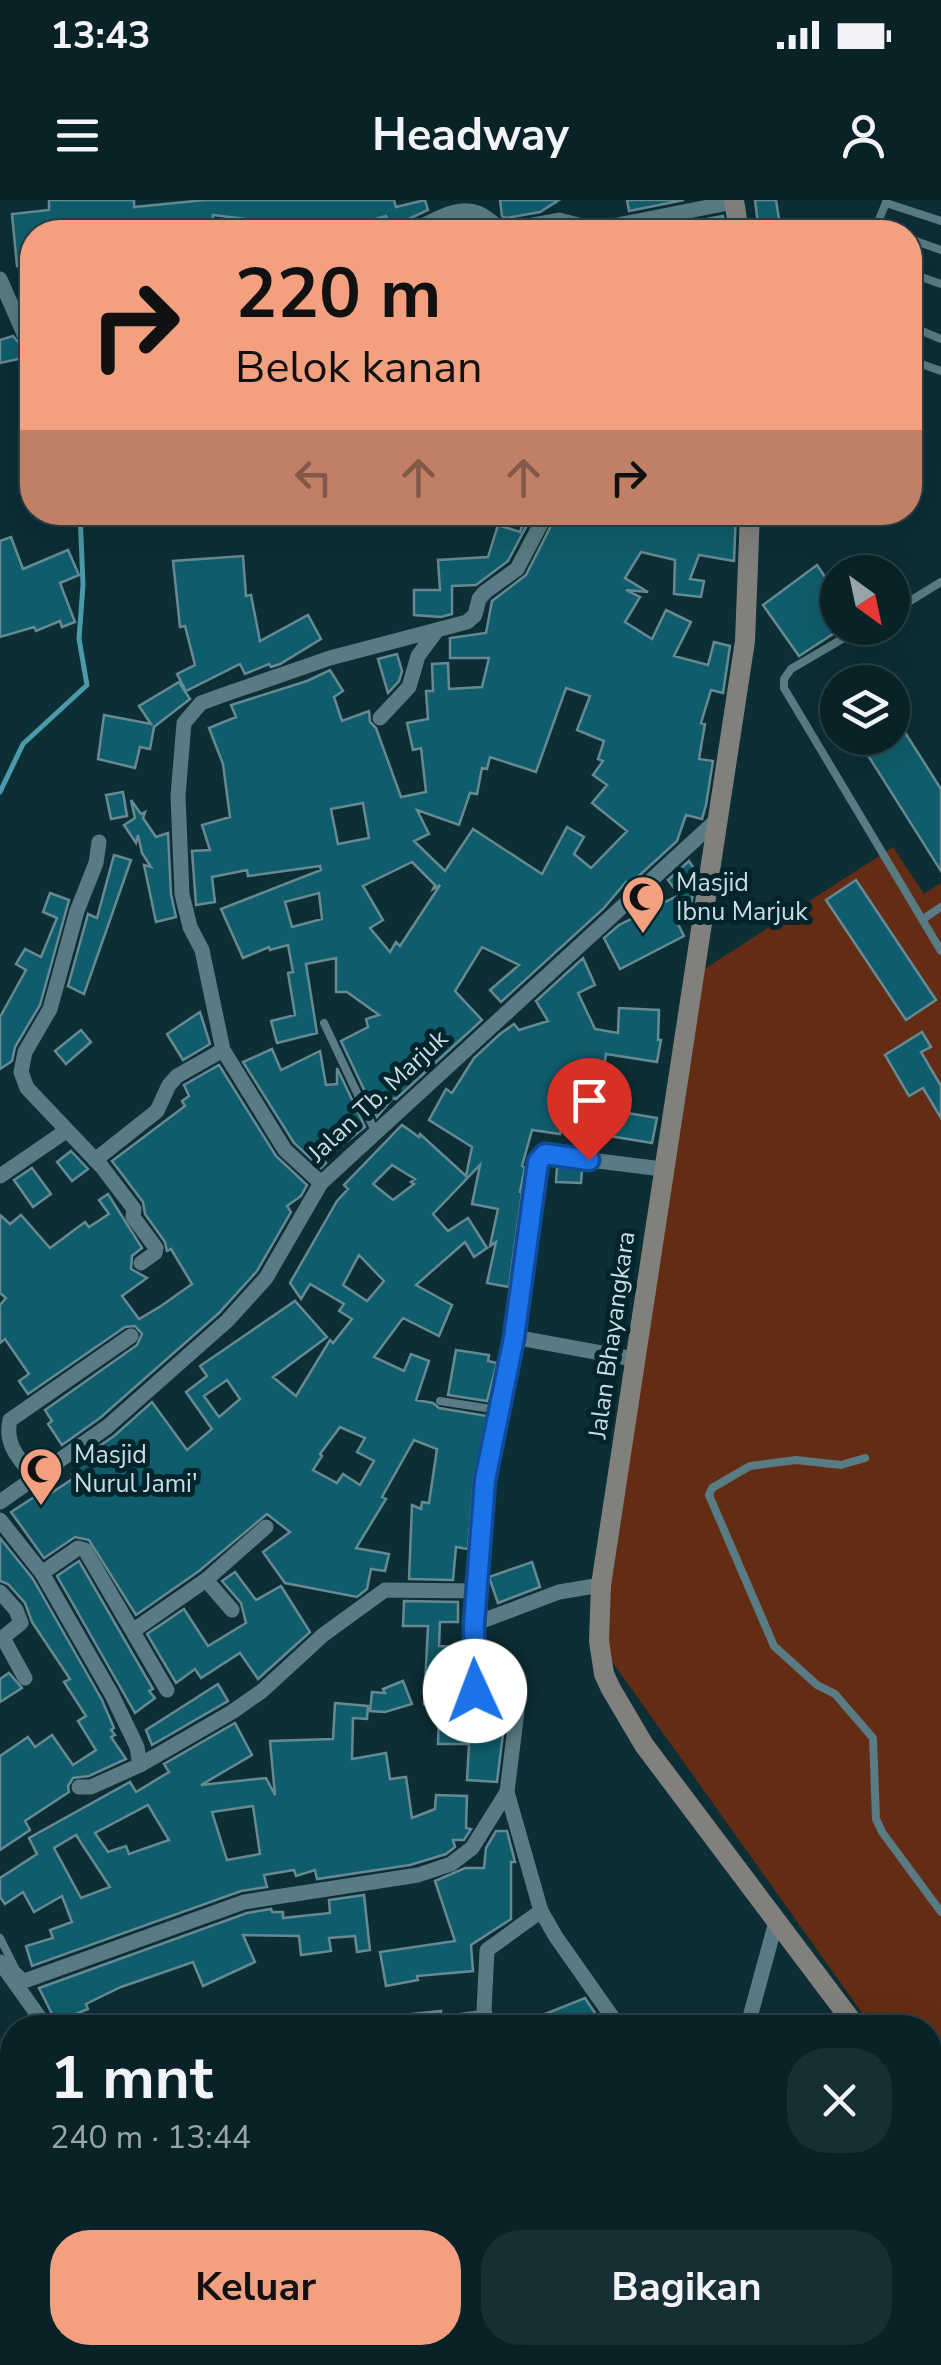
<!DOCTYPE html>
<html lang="id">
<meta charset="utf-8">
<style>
body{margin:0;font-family:"Nunito Sans",sans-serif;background:#172f34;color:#f1f3f6;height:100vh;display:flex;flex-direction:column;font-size:38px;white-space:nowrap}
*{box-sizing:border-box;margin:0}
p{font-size:32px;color:#99a4a8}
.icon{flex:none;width:55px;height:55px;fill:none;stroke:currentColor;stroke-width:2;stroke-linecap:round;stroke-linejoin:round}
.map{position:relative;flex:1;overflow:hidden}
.sheet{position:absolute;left:0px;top:1815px;width:942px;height:350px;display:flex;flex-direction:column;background:#092228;border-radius:40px 40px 0 0;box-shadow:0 10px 40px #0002,0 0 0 2px #293f45}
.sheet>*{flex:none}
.top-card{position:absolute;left:20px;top:20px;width:902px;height:305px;border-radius:40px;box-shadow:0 10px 40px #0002,0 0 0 2px #293f45;background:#f2a080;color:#111;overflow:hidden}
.needle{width:65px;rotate:147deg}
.controls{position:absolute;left:820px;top:355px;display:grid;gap:20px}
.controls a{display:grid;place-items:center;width:90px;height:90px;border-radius:50%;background:#092228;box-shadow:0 10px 40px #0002,0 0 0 2px #293f45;font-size:50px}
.pin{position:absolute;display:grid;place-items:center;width:85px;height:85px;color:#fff;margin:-102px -42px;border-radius:50% 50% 50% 0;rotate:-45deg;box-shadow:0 0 10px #0007}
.pin .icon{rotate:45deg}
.me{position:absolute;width:110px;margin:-55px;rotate:358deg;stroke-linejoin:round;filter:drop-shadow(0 0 8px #0008)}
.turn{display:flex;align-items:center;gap:35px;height:210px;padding:0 50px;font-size:45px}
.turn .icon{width:130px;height:130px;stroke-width:2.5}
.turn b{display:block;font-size:70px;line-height:85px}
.lanes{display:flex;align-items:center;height:95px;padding:0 50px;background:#0003;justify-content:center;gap:50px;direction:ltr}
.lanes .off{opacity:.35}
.round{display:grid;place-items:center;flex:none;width:105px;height:105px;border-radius:40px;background:#172f34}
.headline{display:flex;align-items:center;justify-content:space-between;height:170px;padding:0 50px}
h1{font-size:60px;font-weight:700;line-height:75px}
.action{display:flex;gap:20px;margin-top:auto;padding:20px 50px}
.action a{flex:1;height:115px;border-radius:40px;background:#f2a080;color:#111;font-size:40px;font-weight:700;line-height:115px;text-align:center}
.action a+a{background:#172f34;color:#f1f3f6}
.status{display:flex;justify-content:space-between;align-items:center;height:70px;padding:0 50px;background:#092228;direction:ltr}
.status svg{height:28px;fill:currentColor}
header{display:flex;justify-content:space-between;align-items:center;height:130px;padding:0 50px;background:#092228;font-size:45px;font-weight:700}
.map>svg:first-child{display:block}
</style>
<div class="status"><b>13:43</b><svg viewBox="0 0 49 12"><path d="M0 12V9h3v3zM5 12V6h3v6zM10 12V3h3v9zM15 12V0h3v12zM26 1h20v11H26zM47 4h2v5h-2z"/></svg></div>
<header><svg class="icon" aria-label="menu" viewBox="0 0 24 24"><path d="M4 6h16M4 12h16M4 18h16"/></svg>Headway<svg class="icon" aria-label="person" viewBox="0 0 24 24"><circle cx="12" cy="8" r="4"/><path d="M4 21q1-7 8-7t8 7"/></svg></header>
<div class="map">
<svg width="941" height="2165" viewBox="0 0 941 2165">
<rect width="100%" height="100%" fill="#0c2e35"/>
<polygon fill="#632c14" points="893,647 924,694 941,683 941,1925 930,1910 930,1828 872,1827 601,1446 695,775"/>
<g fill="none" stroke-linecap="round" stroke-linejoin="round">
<polyline stroke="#4c9aa9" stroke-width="5" points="0,592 23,544 87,485 79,439 83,385 80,312"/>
</g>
<g fill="#0f5d6c" stroke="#678992" stroke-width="2.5" fill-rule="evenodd">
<polygon points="49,0 134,0 134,7 205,0 394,0 396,7 425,0 428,10 402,22 391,32 386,16 328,32 262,32 263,21 213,15 213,22 137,29 137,32 32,32 32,64 17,66 12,14 49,10"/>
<polygon points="500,0 559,0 540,12 506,18 502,16"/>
<polygon points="627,0 684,0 629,11"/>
<polygon points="755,0 776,0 781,32 759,32"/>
<polygon points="723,16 725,32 637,32"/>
<polygon points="13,136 20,144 23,158 0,163 0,140"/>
<polygon points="526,312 534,312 508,361 476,385 452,386 452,414 441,417 414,415 414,390 440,390 438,360 488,357 498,325 520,332"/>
<path d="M558 312 581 324 590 312H633L646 320 650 312 736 313 734 361 699 355 690 379 704 381 701 397 674 394 675 360 641 352 625 378 648 392 626 390 640 397 625 422 652 439 666 410 691 422 674 456 708 465 714 442 730 446 723 493 711 490 701 523 705 524 699 559 713 561 706 605 702 619 686 615 677 641 629 685 626 682 603 709 501 802 490 790 519 765 482 747 455 791 482 820 396 899 393 898 377 917 341 841 368 827 366 819 379 815 347 792H336V758L306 764 317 833 277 843 271 821 295 815 288 773 293 772 288 745 270 750 269 747 243 758 221 709 321 670 320 666 248 676 247 670 212 677 215 702 196 705 192 651 210 650 202 625 230 617 223 564 209 528 236 517 231 505 307 481 330 470 343 491 334 497 342 521 369 511 370 522 376 528 401 597 426 592 421 548 413 550 407 523 428 519 426 491H433L432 464 448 463 449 489 482 487 489 458H450V438L486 433 492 401 526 375ZM566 488 590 496 577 530 604 541 598 559 603 561 593 575 607 585 592 603 627 631 591 668 574 654 584 637 567 627 542 674 473 629 445 671 414 641 429 634 417 610 459 625 470 593 477 594 482 568 487 569 490 557 536 572ZM363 603 369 638 338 644 331 609ZM412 662 435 685 433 689 440 685 400 746 396 742 390 752 370 728 383 720 363 686ZM319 693 322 719 292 727 285 702Z"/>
<polygon points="11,337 23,369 68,350 79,375 60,383 75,422 62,427 60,421 36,431 34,427 0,437 0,341"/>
<polygon points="243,356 246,396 251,395 260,441 308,415 321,439 280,464 271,467 269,464 245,474 240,464 186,491 177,474 195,465 185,426 180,427 173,361"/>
<polygon points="817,365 838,396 838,412 828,419 836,432 799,456 763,405"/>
<polygon points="397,454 402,471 399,481 388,493 378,459"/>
<polygon points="179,482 190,499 154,527 150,549 140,547 135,568 98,559 104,515 151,524 139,506"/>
<polygon points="892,512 941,589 941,671 857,538 892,538"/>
<polygon points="123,592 127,616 111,619 106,595"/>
<polygon points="131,600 141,614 145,612 143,618 156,637 168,633 171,694 176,717 156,722 144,665 151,667 142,653 138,635 136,643 124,625 135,618"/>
<polygon points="114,655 131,660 84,794 68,786 88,714 97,718"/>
<polygon points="689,661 696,672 691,706 675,718 684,736 620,769 604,738 619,725 679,695 668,680"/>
<polygon points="856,680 936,800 906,820 826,700"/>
<polygon points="50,693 69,700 40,805 15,847 12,861 0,869 0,817 26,770 16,764 25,749 41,757 57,718 43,712"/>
<path d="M583 758 595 785 578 793 595 829 618 833 619 808 659 810 658 840H661L657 862 606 854 598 908 657 918 652 943 561 928 560 934 532 930 522 966 525 967 520 992 522 993 509 1087 487 1083 496 1042 490 1046 498 1009 472 1004 480 965 433 1014 448 1031 468 1018 487 1048 474 1057 465 1042 416 1085 452 1105 439 1136 403 1118 374 1157 404 1171 411 1154 429 1161 416 1200 433 1203 439 1208 487 1216 474 1279 468 1349 456 1347 453 1380 409 1379 412 1305 421 1309 422 1302 429 1303 437 1249 414 1240 382 1297 386 1299 356 1348 389 1354 385 1371 371 1369 367 1389 357 1397 285 1383 263 1352 290 1332 267 1314 199 1371 136 1415 89 1340 75 1337 44 1358 11 1312 39 1294 42 1299 74 1278 72 1274 79 1270 75 1263 114 1236 152 1202 187 1250 212 1229 186 1192 207 1176 200 1166 295 1101 327 1137 273 1177 296 1196 330 1140 333 1143 352 1119 339 1111 344 1104 310 1084 301 1099 290 1083 337 1001 348 989 344 985 402 925 419 937 420 934 466 976 472 947 429 920 446 889 452 893 474 858 500 834 514 824 519 830 548 821 536 801ZM392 965 415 979 411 982 414 984 393 1000 373 984ZM359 1055 384 1081 367 1101 343 1085ZM227 1180 240 1199 219 1217 204 1196ZM340 1227 365 1238 357 1252 374 1261 360 1285 343 1274 337 1283 313 1270 322 1256 320 1254Z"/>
<polygon points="200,812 210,844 183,860 167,834"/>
<polygon points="81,830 91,842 66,864 55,851"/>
<polygon points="922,832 931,847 921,852 941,886 941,918 923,888 909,896 885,855"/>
<polygon points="272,849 281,870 320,851 326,885 337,884 337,868 365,927 324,960 326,963 321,968 294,943 243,862"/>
<polygon points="219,865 276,956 307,985 301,996 287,1006 291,1012 257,1071 219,1113 100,1218 62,1245 48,1224 52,1221 45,1210 137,1145 142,1134 135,1126 125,1127 28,1194 19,1181 29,1174 5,1139 0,1143 0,1105 6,1098 0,1093 0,1015 10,1024 21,1015 50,1048 85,1022 89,1027 109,1014 99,1000 108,994 142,1048 132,1056 131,1069 147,1078 122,1096 139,1119 161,1106 192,1084 171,1049 167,1051 165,1042 145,1014 143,1002 112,961 185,906 182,901 189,896 184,885"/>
<polygon points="71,951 88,969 72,981 57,962"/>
<polygon points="557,967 582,970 581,983 556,982"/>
<polygon points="32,968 51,994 33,1007 14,980"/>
<polygon points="456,1150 489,1155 488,1161 497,1163 487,1201 448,1195"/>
<polygon points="0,1338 33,1379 102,1500 114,1528 111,1530 115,1535 111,1537 126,1559 89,1576 73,1578 68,1586 69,1592 25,1621 30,1630 0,1650 0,1556 28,1537 35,1547 52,1535 73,1565 96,1550 78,1521 86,1516 64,1482 70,1479 32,1422 25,1403 8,1384 0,1381"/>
<polygon points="79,1361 153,1489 149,1491 155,1498 135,1513 57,1376"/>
<polygon points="532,1362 540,1387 498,1403 489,1377"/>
<polygon points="235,1372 256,1400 281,1386 310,1432 258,1479 240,1453 201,1478 195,1469 176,1483 147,1434 184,1409 208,1446 246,1423 241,1403 222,1381"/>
<polygon points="404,1401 458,1402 458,1422 440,1422 439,1446 454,1447 451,1506 424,1504 428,1426 403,1426"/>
<polygon points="9,1473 22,1488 0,1502 0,1479"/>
<polygon points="403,1481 412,1504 385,1512 370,1511 372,1492 385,1493 383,1489"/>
<polygon points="218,1484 228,1501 152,1545 146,1530"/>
<path d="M335 1503 368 1506 367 1519 353 1518 352 1559 386 1553 390 1579 406 1577 412 1618 435 1609 436 1595 467 1596 466 1628 471 1629 464 1640H453L455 1647 446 1654 410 1665 317 1679 315 1670 296 1676 294 1670 264 1675 267 1687 241 1691 32 1766 26 1746 53 1738 50 1730 72 1722 62 1696 34 1712 23 1692 5 1704 0 1697V1678L37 1654 29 1638 130 1582 136 1592 169 1572 164 1564 235 1523 252 1555 201 1585 266 1578 275 1595 270 1541 333 1539ZM148 1605 169 1640 129 1654 126 1646 108 1652 95 1633ZM253 1606 260 1654 227 1660 212 1612ZM76 1635 110 1687 81 1698 54 1648Z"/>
<polygon points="439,1512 505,1518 497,1582 467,1580 469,1544 438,1544"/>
<polygon points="496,1631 507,1631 515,1662 511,1662 511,1719 471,1745 473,1771 417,1776 418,1780 386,1786 380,1752 455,1741 435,1681 465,1668 484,1668 486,1648"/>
<polygon points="364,1695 370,1750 357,1752 355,1736 329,1738 331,1751 301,1755 299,1736 243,1735 255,1762 203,1786 193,1762 121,1787 86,1804 88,1809 56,1822 39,1788 247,1713 271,1709 272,1712 283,1712 283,1718 330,1713 329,1700"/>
<polygon points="585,1798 605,1828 539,1828 535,1818"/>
<polygon points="441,1811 440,1828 412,1828 411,1814"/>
<polygon points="8,1936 12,1943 12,1964 0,1969 0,1941"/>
<polygon points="627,2152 675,2152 681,2165 698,2152 710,2152 718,2165 633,2165"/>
<polygon points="795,2152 877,2152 859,2165 807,2165 804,2157"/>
</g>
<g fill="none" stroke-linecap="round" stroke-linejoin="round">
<g stroke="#597b83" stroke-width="8">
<polyline points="886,3 941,21"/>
<polyline points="876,27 890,32"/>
<polyline points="874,32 887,0"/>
<polyline points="910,39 941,50"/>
<polyline points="910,73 941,84"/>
<polyline points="910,126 941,139"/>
<polyline points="910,160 941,171"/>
<polyline points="892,412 941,382"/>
<polyline points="861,428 791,469 784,479 784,488 941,751"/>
<polyline points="923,719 941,707"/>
<polyline points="324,823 375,931"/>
<polyline points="440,1201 498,1210"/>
<polyline points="865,1258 841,1265 796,1260 750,1266 712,1288 709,1295 774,1446 817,1485 835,1494 873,1538 876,1619 882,1632 941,1712"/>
<polyline points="0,1738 16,1770 27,1780"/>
</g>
<g stroke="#597b83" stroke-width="15">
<polyline points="363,32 372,32"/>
<path d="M407 32C430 25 454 4 478 13 489 17 494 27 506 30L559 20 582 26 607 27 734 2"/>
<polyline points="0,79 24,134"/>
<polyline points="380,518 409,487 418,456 435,433"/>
<polyline points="99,642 96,663 77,711 50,809 25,852 21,872 27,888 102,967 134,1009 133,1017 156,1048 155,1053 141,1063"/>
<polyline points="95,960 157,911 169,885 177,876 223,850"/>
<polyline points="0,976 66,931"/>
<polyline points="321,983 285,950 223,850 202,750 190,727 182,694 178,596 184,523 201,503 223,495 330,458 467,422 475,415 479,399 485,392 517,369 547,312"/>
<polyline points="514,1137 485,1280 474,1424 473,1485 480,1495 517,1511 507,1592 541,1711 556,1737 620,1828"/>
<polyline points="634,1159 514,1137 526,1042 542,954 662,969"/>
<path d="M35 1278C20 1260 4 1245 10 1220L131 1136"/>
<polyline points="0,1302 107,1227 227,1121 266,1078 321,983 720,617"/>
<polyline points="0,1320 42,1373 112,1495 137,1547 140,1565 91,1587 79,1587"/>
<polyline points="42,1373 78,1348 85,1350 167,1490"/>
<polyline points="206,1380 232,1410"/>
<polyline points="0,1392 16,1410 21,1423 0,1440"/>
<polyline points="474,1424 559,1392 601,1385"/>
<polyline points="134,1430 206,1380 266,1327"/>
<polyline points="3,1438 25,1478"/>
<polyline points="140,1565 232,1512 262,1491 323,1435 385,1390 477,1391"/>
<polyline points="0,1762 47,1828"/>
<polyline points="27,1780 244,1702 418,1675 451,1664 472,1648 507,1592"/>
<polyline points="451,1828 456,1821 485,1817"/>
<polyline points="488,1828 484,1810 487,1750 541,1711"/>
<polyline points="747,1828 777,1718"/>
<polyline points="0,1891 12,1883"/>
<polyline points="0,1983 12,1975"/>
<polyline points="0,2149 10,2165"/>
<polyline points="121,2152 129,2165"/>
<polyline points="413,2152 420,2165"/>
<polyline points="795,2164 796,2165"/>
<polyline points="137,2165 156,2152"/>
<polyline points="335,2165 360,2152"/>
<polyline points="927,2165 941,2157"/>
</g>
<g stroke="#81807c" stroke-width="20">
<polyline points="734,0 739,32"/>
<polyline points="750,312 745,441 601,1385 599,1441 604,1474 611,1489 644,1545 857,1828"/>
<polyline points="930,1928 941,1943"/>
</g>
</g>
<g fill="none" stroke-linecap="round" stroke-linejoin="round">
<g stroke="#114b97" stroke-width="25">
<polyline id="route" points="475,1491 474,1424 485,1280 514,1138 538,962 545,954 589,960"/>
</g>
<use href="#route" stroke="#1a73e8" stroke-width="18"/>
</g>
<defs>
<g id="mosque-pin" transform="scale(2.25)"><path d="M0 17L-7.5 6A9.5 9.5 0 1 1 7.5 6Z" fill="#f2a080" stroke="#02242b"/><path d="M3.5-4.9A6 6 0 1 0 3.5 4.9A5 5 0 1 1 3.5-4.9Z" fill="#111"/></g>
</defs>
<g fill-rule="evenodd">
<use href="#mosque-pin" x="643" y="697"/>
<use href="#mosque-pin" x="41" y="1269"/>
</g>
<g text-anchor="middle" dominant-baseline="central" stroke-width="10" stroke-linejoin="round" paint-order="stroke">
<g font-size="25" fill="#cbdde1" stroke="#02242b" text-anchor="start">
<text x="676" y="683">Masjid<tspan x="676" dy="29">Ibnu Marjuk</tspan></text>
<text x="74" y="1255">Masjid<tspan x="74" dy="29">Nurul Jami'</tspan></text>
</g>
<g font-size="25" fill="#cbdde1" stroke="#02242b">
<text transform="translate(378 896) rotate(-43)">Jalan Tb. Marjuk</text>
<text transform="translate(612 1135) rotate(-82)">Jalan Bhayangkara</text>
</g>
</g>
</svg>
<div class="controls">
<a><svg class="needle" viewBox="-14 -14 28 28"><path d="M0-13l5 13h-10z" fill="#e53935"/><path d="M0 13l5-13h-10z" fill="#99a4a8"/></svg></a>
<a><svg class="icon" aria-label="layers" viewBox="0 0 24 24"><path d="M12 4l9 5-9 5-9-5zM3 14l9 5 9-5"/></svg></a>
</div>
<div class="pin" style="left:589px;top:960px;background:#d93025"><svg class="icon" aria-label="arrive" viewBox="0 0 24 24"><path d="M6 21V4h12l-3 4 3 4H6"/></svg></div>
<svg class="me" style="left:475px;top:1491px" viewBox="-20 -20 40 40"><circle r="19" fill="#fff"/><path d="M0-13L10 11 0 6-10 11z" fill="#1a73e8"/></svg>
<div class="top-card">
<div class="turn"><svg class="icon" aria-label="right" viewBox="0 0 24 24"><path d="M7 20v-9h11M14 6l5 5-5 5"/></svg><div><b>220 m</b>Belok kanan</div></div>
<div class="lanes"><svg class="icon off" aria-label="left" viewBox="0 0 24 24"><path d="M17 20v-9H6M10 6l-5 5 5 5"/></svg><svg class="icon off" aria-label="ahead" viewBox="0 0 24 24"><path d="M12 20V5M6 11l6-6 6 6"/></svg><svg class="icon off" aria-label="ahead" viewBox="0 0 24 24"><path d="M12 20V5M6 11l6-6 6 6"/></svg><svg class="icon" aria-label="right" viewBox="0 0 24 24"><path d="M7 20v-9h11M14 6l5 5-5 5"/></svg></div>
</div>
<section class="sheet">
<div class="headline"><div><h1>1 mnt</h1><p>240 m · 13:44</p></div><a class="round"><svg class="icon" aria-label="close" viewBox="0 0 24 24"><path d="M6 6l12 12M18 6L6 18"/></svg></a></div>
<div class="action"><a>Keluar</a><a>Bagikan</a></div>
</section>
</div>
